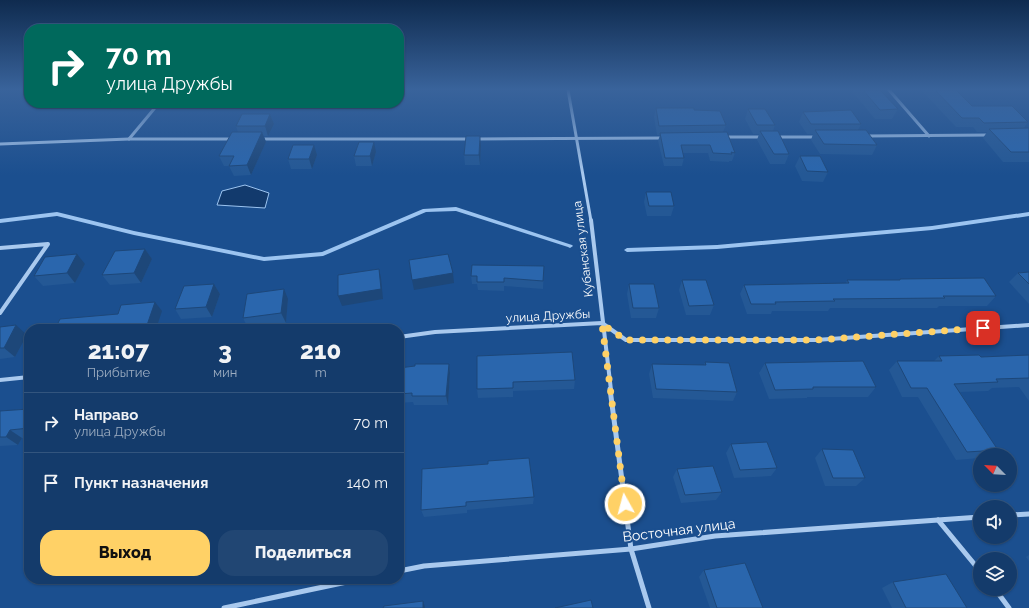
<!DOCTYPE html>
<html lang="ru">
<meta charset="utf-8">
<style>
body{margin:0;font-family:Raleway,sans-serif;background:#214673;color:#f1f3f6;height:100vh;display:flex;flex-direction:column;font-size:15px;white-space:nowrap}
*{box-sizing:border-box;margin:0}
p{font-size:13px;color:#9dadc1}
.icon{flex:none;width:22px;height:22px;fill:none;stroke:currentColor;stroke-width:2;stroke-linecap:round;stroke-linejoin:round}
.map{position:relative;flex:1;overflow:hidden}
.panel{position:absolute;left:24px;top:324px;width:380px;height:260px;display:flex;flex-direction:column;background:#143b6b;border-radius:16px;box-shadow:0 1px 3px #0004,0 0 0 1px #33557e}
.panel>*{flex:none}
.guide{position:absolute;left:24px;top:24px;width:380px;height:84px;border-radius:16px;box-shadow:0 1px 3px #0004,0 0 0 1px #33557e;background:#00695c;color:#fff;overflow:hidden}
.needle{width:26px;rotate:294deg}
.tools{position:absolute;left:973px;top:448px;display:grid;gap:8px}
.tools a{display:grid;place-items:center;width:44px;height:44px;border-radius:50%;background:#143b6b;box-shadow:0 1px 3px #0004,0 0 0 1px #33557e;font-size:20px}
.pin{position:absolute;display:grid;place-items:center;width:34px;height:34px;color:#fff;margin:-17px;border-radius:8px;box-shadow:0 2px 6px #0006}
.me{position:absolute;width:44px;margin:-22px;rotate:353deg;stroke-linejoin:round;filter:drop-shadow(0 0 3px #0008)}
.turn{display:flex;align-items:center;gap:14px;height:84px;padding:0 16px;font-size:18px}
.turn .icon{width:52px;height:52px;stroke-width:2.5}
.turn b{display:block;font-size:28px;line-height:34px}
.eta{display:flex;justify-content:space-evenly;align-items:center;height:68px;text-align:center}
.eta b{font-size:24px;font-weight:800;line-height:28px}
.primary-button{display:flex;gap:8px;margin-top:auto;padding:8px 16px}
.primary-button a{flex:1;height:46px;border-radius:16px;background:#ffd166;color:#111;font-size:16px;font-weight:800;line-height:46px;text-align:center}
.primary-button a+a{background:#214673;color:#f1f3f6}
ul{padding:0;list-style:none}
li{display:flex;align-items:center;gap:12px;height:60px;padding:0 16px;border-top:1px solid #33557e}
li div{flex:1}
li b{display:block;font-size:15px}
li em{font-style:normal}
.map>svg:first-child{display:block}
</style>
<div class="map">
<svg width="1029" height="608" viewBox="0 0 1029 608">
<rect width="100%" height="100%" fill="#1b4f8f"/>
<polygon fill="#123a6d" stroke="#9cc4f0" points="245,185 269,193 265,208 217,205 222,191"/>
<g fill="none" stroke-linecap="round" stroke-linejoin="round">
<g fill="#9cc4f0" fill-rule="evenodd">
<polygon points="456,207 572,245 573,246 570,248 568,247 456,211 426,212 323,256 264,261 134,235 57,216 0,223 0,219 57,212 134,231 264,257 322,252 423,209"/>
<polygon points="1029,212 1029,216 932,230 717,249 627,252 624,250 627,248 717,245 932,226"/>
</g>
<g stroke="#a9c9ee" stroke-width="3">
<polyline points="568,90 591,221"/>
<polyline points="889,90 929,136"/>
<polyline points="866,136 989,135"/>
<polyline points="724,137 763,137"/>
<polyline points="776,137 817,137"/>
<polyline points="129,139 159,103"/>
<polyline points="260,139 469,139"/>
<polyline points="476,139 663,138"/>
<polyline points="0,144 129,139 233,139"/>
</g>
<g stroke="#a9c9ee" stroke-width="4">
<polyline points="591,220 611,390"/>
<polyline points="0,248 48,244 0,313"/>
<polyline points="399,337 435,332 602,323 626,340 816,340 1029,325"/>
<polyline points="0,380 29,377"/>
</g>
<g stroke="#a9c9ee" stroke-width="5">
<polyline points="610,389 631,549 649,608"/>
<polyline points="1010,515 1029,514"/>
<polyline points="938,520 980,571"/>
<polyline points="399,571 424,566 631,549 715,536 980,517"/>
<polyline points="995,589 1009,608"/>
<polyline points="224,608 361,579"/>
</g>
</g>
<g fill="#245895">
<polygon points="851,90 880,90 898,109 892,119 875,119"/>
<polygon points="922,90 956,90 972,106 1028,122 1024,128 1029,128 1029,162 1003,162 983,138 987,132 977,132 973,127 956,127 922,91"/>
<polygon points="113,103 140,103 138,106 116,107"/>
<polygon points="656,108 694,110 726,125 723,132 735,153 732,161 729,161 729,162 710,161 708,153 683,153 684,158 682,166 664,166 658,141 660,135 657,135 654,117"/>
<polygon points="748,109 775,125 773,131 789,154 785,164 770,164 757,140 759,134 753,134 745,119"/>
<polygon points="803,112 861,124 858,130 877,145 872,155 820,154 811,140 813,134 807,134 799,122"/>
<polygon points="270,114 274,124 268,136 264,136 266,142 251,175 234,176 229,166 224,166 219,156 238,132 236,126"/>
<polygon points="481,146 480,165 465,165 464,155"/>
<polygon points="376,152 372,166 356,166 354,156"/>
<polygon points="317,155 312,169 291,169 288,159"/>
<polygon points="800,156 828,172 823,182 802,181 795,166"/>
<polygon points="646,192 674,206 671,216 647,216 644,202"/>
<polygon points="145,249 152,259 141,283 110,285 102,275"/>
<polygon points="85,264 75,283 43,286 34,276"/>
<polygon points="544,266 543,289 504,286 504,291 478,290 477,284 472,284 471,276"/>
<polygon points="1029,272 1029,304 1009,282 1018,273"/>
<polygon points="900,279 996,296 987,306 939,306 937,308 830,308 828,311 772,311 771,314 747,314 740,294 744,285 846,283 847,280 899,280"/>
<polygon points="682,280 714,305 710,315 686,315 679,290"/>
<polygon points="214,284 220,294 212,317 181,319 175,309"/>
<polygon points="629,284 659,308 656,318 631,318 627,294"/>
<polygon points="288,299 286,323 248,328 243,318"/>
<polygon points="0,327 27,335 15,357 0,359"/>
<polygon points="1029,355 1029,401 1019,387 992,388 988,391 960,392 998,450 991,455 980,455 980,458 956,460 918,397 902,397 889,370 897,361 934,361 939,356 981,357"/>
<polygon points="477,356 575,380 574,389 513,391 513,397 478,398 477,389"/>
<polygon points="705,362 737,392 733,401 653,398 649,374 652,364 704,365"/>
<polygon points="765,363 876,387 868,397 807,397 807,398 769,399 759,373"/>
<polygon points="449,364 450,373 448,405 414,405 413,402 399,403 399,368"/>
<polygon points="29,409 29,438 22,438 18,445 0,446 0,411"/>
<polygon points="731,444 777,468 771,476 734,478 726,453"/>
<polygon points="822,449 865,478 856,486 825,486 815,458"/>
<polygon points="422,469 534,497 533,504 467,510 467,513 424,517 421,510"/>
<polygon points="677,469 722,492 716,500 681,503 673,477"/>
<polygon points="1029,555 1029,561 1026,557"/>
<polygon points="704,570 763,608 710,608 699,577"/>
<polygon points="893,582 967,608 892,608 882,588"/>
</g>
<g fill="#1d4779">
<polygon points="136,103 140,103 138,106"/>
<polygon points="270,114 274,124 268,136 265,126"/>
<polygon points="262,132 266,142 251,175 247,165"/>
<polygon points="480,136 481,146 480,165 479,155"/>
<polygon points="374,142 376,152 372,166 370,156"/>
<polygon points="314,145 317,155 312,169 309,159"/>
<polygon points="145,249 152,259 141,283 134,273"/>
<polygon points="77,254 85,264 75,283 67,273"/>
<polygon points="379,269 381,278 383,299 342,306 338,296"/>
<polygon points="453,273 454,283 414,290 412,280"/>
<polygon points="214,284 220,294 212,317 206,307"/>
<polygon points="284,289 288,299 286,323 281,313"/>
<polygon points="155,302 162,311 156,329 147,329 146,328"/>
<polygon points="16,325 27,335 15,357 4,348"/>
<polygon points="449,364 450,373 448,405 446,396"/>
<polygon points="10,430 22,438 18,445 6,437"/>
<polygon points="423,601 425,607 425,608 423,608"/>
</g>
<g fill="#2a66ad" stroke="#1d4779">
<polygon points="863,90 880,90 898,109 880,110"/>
<polygon points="935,90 956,90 972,106 1012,106 1028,122 984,123 979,118 962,118"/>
<polygon points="656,108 694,108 694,110 720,111 726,125 659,126"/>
<polygon points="748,109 765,109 775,125 757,125"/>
<polygon points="851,110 861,124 811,124 803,112"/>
<polygon points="242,114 270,114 265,126 236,126"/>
<polygon points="1029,128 1029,152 1011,152 989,129"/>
<polygon points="815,130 866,130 877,145 824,144"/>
<polygon points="760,131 778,131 789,154 774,154"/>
<polygon points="232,132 262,132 247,165 229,166 234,156 219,156"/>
<polygon points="727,132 735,153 731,152 732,154 713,153 710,145 681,145 684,158 665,158 660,133"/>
<polygon points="466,136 480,136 479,155 464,155"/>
<polygon points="359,142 374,142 370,156 354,156"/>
<polygon points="293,145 314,145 309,159 288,159"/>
<polygon points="800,156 820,156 828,172 807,171"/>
<polygon points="646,192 671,192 674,206 649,206"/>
<polygon points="145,249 134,273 102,275 115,251"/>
<polygon points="77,254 67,273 34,276 45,257"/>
<polygon points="448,254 453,273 412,280 409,260"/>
<polygon points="472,265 544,266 543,281 504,278 504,282 477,282 477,276 471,276"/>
<polygon points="379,269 381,289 338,296 338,275"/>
<polygon points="1029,272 1029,284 1018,273"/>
<polygon points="984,278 996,296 943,296 945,298 833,299 835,301 775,302 776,304 751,304 744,285 849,283 847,280 900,280 900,279"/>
<polygon points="682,280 706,280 714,305 689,306"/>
<polygon points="214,284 206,307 175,309 184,286"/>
<polygon points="629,284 654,284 659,308 633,308"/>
<polygon points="284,289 281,313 243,318 247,294"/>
<polygon points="155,302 146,328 138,329 55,329 60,319 118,314 121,305"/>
<polygon points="16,325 4,348 0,348 0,327"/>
<polygon points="572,352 575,380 513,382 513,388 477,389 477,356"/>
<polygon points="979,355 981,357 1029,355 1029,378 996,379 998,382 954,384 998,450 967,452 927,388 911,388 897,361 942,361 939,356"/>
<polygon points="863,361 876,387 813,387 813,389 775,390 765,363"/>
<polygon points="705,362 729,363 737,392 656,389 652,364 706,365"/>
<polygon points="415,364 449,364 446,396 412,396 412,393 399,394 399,368 415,366"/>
<polygon points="29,409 29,428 10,430 6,437 0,437 0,411"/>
<polygon points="767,442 777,468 740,470 731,444"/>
<polygon points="822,449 853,450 865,478 833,478"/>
<polygon points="529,458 534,497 466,502 466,506 421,510 422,469 488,464 488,461"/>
<polygon points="713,466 722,492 685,495 677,469"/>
<polygon points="745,563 763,608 717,608 704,570"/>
<polygon points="946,574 967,608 906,608 893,582"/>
<polygon points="591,600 593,608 555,608"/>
<polygon points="423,601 423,608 383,608 384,606"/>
</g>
<linearGradient id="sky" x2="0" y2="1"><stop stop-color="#0f2b4f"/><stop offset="0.51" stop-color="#39639b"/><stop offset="1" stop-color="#39639b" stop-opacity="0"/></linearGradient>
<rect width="1029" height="175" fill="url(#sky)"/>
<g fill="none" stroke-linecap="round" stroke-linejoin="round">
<polyline stroke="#ffd166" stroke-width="7" stroke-dasharray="0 12.6" points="625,504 602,324 626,340 816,340 983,328"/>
</g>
<g text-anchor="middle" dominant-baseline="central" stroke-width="4" stroke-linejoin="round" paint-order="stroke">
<g font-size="12" fill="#fff" stroke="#1b4f8f">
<text transform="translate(583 249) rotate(-97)">Кубанская улица</text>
<text transform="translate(548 316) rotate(-3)">улица Дружбы</text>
</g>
<g font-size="14" fill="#fff" stroke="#1b4f8f">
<text transform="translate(679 530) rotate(-7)">Восточная улица</text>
</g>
</g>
</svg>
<div class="tools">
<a><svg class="needle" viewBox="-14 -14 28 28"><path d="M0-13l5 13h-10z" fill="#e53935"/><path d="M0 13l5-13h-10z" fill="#9dadc1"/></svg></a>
<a><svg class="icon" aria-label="sound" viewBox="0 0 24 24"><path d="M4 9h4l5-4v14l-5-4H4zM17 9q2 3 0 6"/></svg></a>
<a><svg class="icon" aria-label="layers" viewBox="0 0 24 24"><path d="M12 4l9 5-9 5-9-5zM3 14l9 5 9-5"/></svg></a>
</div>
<div class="pin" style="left:983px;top:328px;background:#d93025"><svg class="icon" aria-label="arrive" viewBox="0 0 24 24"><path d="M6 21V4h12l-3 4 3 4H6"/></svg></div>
<svg class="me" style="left:625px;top:504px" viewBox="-20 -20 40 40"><circle r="17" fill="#ffd166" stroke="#fff" stroke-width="3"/><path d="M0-11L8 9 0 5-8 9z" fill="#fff"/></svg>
<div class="guide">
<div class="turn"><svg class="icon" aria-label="right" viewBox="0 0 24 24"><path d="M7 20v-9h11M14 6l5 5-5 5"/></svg><div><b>70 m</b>улица Дружбы</div></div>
</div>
<section class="panel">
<div class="eta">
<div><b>21:07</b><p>Прибытие</p></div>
<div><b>3</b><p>мин</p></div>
<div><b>210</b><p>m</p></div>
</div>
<ul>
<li><svg class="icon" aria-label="right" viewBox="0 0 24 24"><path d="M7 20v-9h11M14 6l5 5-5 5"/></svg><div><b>Направо</b><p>улица Дружбы</p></div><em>70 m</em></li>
<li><svg class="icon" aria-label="arrive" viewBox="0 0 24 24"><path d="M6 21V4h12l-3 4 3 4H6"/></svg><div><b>Пункт назначения</b></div><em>140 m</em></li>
</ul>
<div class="primary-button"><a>Выход</a><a>Поделиться</a></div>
</section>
</div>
